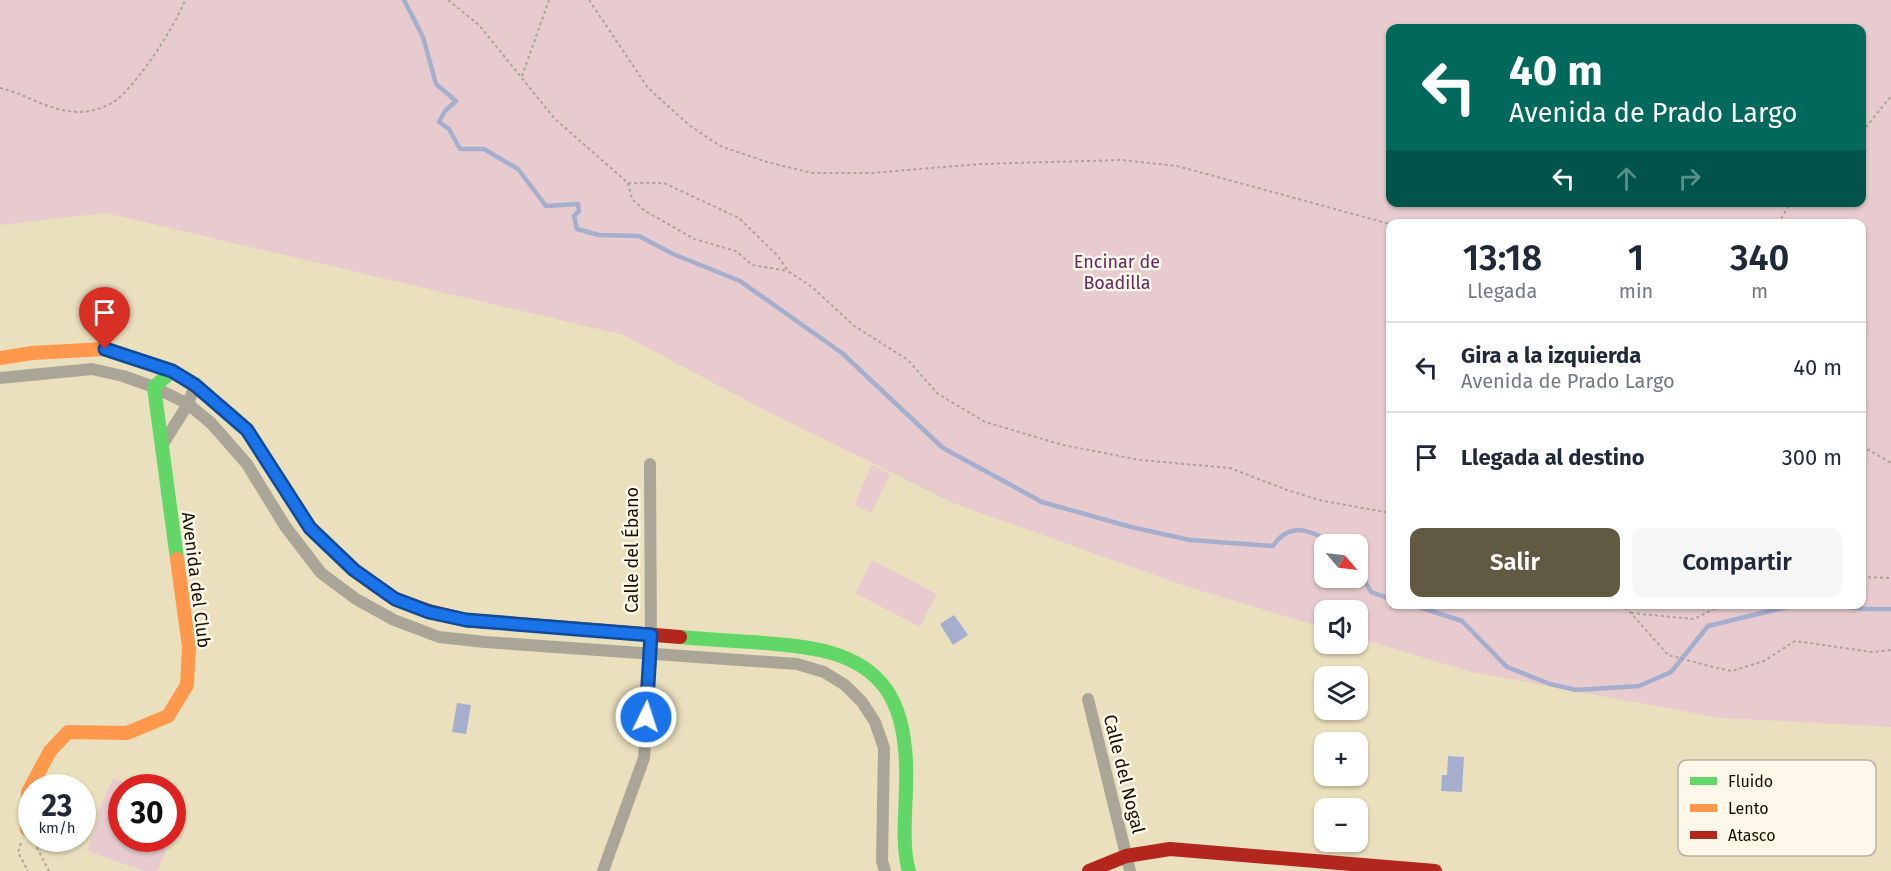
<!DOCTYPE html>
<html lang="es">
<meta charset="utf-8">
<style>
body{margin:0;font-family:"Fira Sans",sans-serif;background:#f6f6f7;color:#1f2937;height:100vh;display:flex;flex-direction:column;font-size:22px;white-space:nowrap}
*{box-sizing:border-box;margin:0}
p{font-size:20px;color:#747a83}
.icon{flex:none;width:33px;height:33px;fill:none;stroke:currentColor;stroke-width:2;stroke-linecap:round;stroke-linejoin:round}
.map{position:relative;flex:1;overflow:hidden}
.sheet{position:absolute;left:1386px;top:219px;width:480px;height:390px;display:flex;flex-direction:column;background:#fff;border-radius:12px;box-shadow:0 2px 4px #0004}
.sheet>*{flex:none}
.guide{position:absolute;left:1386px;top:24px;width:480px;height:183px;border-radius:12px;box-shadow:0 2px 4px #0004;background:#00695c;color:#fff;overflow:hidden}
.needle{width:39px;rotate:118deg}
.tools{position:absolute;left:1314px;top:534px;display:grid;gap:12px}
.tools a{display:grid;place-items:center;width:54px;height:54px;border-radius:12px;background:#fff;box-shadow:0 2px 4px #0004;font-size:30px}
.speed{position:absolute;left:18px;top:774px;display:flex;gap:12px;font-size:30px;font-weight:700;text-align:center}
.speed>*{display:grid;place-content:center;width:78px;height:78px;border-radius:50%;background:#fff;box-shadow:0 2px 4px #0004;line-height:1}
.speed small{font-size:15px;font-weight:400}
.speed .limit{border:9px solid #d22;background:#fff;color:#111}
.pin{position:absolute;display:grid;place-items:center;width:51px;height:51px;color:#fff;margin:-62px -26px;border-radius:50% 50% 50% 0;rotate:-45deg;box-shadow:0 0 6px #0007}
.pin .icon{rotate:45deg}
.me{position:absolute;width:66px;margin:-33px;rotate:4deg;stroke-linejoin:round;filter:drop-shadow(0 0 4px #0008)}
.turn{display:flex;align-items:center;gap:21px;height:126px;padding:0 24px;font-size:27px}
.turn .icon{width:78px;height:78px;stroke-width:2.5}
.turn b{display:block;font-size:42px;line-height:51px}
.lanes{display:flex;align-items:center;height:57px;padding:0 24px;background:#0003;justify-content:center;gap:30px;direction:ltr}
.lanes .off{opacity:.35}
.eta{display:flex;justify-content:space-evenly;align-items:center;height:102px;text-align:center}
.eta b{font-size:36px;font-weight:600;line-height:42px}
.button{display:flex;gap:12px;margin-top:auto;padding:12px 24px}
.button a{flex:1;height:69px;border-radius:12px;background:#625942;color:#fff;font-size:24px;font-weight:600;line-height:69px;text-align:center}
.button a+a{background:#f6f6f7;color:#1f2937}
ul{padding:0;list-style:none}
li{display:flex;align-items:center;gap:18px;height:90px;padding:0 24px;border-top:2px solid #e0e1e3}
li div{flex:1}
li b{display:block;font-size:22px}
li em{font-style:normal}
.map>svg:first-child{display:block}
</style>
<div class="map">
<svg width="1891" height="871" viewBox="0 0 1891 871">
<rect width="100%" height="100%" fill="#ebe0be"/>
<g fill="#e7cbce" fill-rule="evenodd">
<path d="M0 0H1891V727L1721 718 1471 672 1358 638V610H1324V628L1185 586 953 503 759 407 623 335 106 213 0 225ZM1390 28H1862V202H1390ZM1390 224H1862V604H1390ZM1324 544H1358V578H1324Z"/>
<polygon points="872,465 890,474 871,513 854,505"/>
<polygon points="872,560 937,594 920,627 855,593"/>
<polygon points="113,778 137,787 122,788 122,838 170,840 158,871 144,871 87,851 99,817 97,815"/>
</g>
<g fill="#a6aece">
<polygon points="954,615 968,635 953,645 940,624"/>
<polygon points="457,703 471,705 466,734 452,732"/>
<polygon points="1448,756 1464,757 1462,792 1441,791 1442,775 1447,775"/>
</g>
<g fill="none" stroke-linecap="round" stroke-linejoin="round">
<g stroke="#a6aece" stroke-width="4.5">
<path d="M404 0 423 37 436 84 456 101 445 111 439 122 449 129 460 149H484L518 169 546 206 578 204 579 211 574 216 577 229 599 235 639 236 673 254 740 281 842 353 943 448 1042 502 1131 527 1190 540 1273 546C1290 520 1312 531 1335 544"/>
<polyline points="1358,569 1371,592 1390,599"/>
<polyline points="1410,604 1462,621 1507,667 1550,684 1576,690 1639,686 1671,672 1708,626 1799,604"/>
<polyline points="1828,604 1862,609 1891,609"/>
</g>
<g stroke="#aba593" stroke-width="2" stroke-dasharray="3 3" stroke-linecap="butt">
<polyline points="448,0 479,25 555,119 628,183 664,183 739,218 777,255 788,271 812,287 853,325 908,360 938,394 985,422 1063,445 1140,460 1230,468 1287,490 1319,500 1390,513"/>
<polyline points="589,0 648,88 689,125 720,146 767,162 812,173 871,173 981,164 1122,160 1177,166 1390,224"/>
<polyline points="522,76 549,0"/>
<path d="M0 88C27 94 47 111 79 112 93 112 111 106 121 96 143 75 174 28 185 0"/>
<polyline points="1862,132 1891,96"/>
<polyline points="628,183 632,199 645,211 663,221 694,239 736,251 752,265 788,271"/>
<polyline points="1778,224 1791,202"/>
<polyline points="1862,446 1891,463"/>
<polyline points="1862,577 1891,578"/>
<polyline points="1620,604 1631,613 1668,655 1717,668 1732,671 1764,661 1795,641 1872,652 1891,650"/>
<polyline points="1631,613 1694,619 1724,604"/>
<polyline points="34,842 49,871"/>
<polyline points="21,843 18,852 28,871"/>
</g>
<g stroke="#aaa597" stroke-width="12">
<polyline points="0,378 92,369 123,376 154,387 188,404 211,423 247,464 285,526 321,573 356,599 394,620 439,637 485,642 797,664 824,672 845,685 862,702 875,722 884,748 882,861 885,871"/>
<polyline points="161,447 188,404 195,385"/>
<polyline points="1088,699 1130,871"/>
<polyline points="603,871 644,758 651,654 650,464"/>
</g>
<g stroke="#63d668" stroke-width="14">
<polyline points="172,371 154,387 177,559"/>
<path d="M680 637C704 639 728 641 753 642 798 646 856 647 886 689 900 709 905 738 906 762 908 795 900 842 909 871"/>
</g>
<g stroke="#ff974d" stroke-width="14">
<polyline points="0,358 32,353 105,349 172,371 195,385 247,430 310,528 354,570 373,584"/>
<polyline points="27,829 28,792 50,751 68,732 127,733 168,716 187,685 189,647 177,559"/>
</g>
<g stroke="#b3261e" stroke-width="14">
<polyline points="373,584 395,599 429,611 466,620 680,637"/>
<polyline points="1089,871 1126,856 1170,849 1435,871"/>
</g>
</g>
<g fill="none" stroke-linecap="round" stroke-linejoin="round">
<g stroke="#114b97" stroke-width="15">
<polyline id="route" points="105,349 172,371 195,385 247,430 310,528 354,570 395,599 429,612 466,620 651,635 646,717"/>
</g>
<use href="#route" stroke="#1a73e8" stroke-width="10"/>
</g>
<g text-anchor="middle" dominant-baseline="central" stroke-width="5" stroke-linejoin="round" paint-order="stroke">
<g font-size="18" fill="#6a2761" stroke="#fdf8e9">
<text x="1117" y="262">Encinar de<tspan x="1117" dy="21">Boadilla</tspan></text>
</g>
<g font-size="18" fill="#181000" stroke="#fdf8e9">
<text transform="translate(632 550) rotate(-90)">Calle del Ébano</text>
<text transform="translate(196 580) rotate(83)">Avenida del Club</text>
<text transform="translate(1124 774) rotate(76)">Calle del Nogal</text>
</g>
</g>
<rect x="1678" y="760" width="198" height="96" rx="9" fill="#fdf8e9" stroke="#b8b2a3" stroke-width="1.5"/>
<rect x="1690" y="777" width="27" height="8" fill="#63d668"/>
<rect x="1690" y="804" width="27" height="8" fill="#ff974d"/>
<rect x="1690" y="831" width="27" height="8" fill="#b3261e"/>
<g font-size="16" fill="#181000">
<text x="1728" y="787">Fluido</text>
<text x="1728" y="814">Lento</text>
<text x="1728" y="841">Atasco</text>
</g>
</svg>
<div class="tools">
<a><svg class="needle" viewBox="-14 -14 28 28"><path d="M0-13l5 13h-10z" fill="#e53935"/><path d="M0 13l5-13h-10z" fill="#747a83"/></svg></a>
<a><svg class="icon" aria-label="sound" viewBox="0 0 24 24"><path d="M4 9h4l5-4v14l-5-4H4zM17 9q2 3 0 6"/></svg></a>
<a><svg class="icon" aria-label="layers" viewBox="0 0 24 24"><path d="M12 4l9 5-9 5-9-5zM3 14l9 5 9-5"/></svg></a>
<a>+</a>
<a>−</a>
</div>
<div class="speed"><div>23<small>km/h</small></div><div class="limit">30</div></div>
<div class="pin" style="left:105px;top:349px;background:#d93025"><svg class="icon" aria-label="arrive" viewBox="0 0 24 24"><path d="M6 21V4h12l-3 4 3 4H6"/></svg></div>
<svg class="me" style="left:646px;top:717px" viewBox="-20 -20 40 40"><circle r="17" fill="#1a73e8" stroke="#fff" stroke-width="3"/><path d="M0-11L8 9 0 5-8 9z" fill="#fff"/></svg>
<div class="guide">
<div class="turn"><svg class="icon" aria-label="left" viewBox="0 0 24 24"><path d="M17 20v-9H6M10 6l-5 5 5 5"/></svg><div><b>40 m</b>Avenida de Prado Largo</div></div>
<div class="lanes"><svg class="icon" aria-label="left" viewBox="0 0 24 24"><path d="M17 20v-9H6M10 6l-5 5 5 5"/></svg><svg class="icon off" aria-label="ahead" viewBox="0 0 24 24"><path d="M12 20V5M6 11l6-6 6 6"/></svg><svg class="icon off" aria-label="right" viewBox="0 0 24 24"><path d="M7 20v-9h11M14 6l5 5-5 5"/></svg></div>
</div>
<section class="sheet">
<div class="eta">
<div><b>13:18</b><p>Llegada</p></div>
<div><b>1</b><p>min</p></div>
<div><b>340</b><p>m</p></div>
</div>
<ul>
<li><svg class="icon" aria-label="left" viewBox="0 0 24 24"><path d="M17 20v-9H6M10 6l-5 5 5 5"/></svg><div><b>Gira a la izquierda</b><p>Avenida de Prado Largo</p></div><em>40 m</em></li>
<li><svg class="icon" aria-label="arrive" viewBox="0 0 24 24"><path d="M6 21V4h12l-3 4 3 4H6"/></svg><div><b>Llegada al destino</b></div><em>300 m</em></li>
</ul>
<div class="button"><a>Salir</a><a>Compartir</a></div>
</section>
</div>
